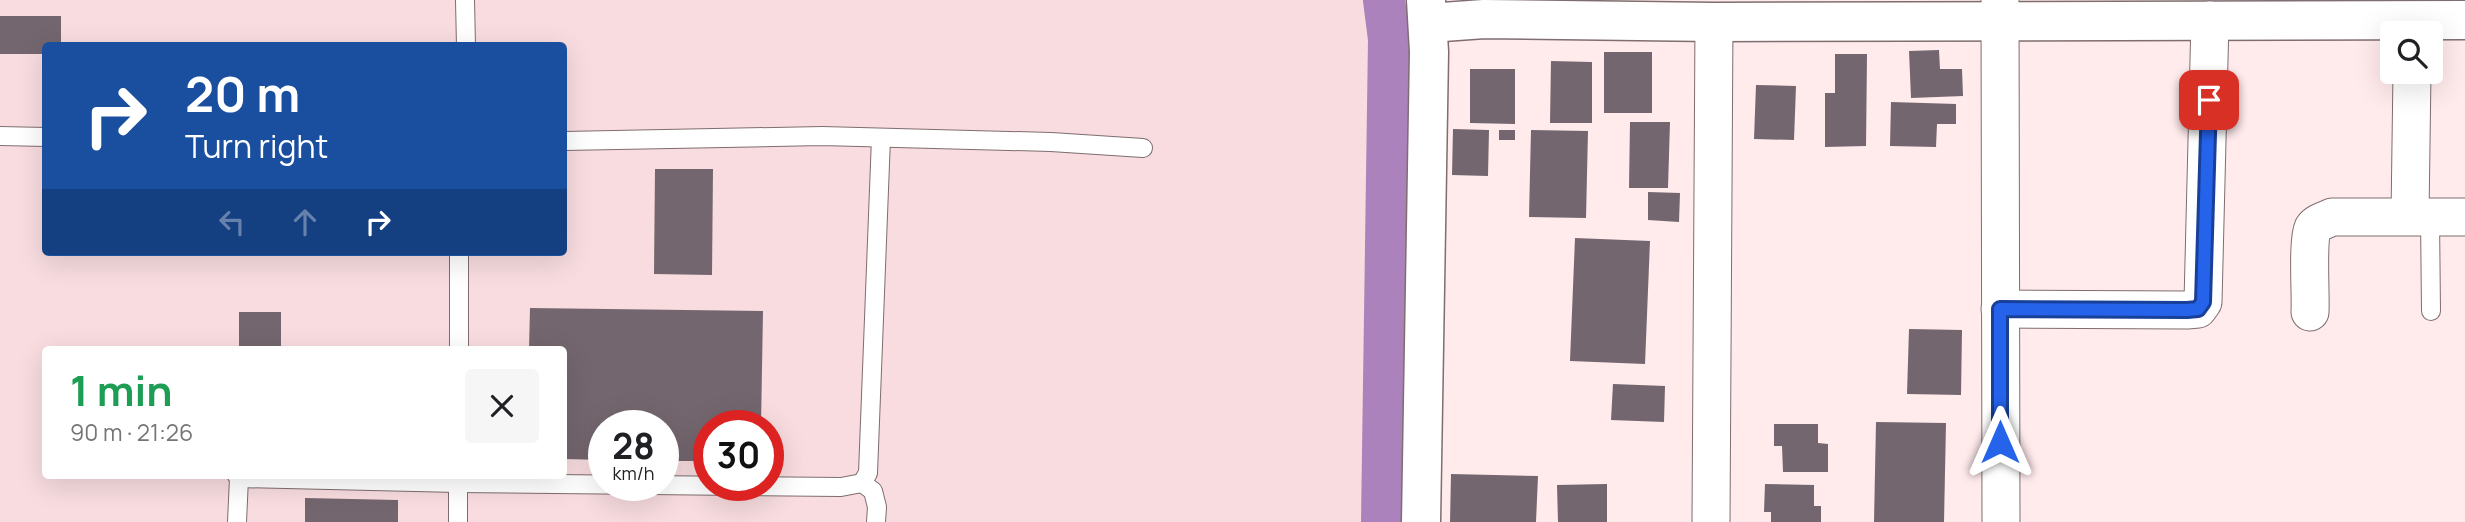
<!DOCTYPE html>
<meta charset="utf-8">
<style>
body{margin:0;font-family:Manrope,sans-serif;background:#f6f6f6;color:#202124;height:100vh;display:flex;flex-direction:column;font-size:26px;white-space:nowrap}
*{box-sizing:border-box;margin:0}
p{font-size:23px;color:#757577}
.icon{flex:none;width:38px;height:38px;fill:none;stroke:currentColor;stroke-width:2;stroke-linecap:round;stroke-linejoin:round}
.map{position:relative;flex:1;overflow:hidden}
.sheet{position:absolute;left:42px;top:346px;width:525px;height:133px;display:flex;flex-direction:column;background:#fff;border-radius:7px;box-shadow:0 7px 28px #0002}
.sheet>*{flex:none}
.guide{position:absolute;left:42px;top:42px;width:525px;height:214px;border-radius:7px;box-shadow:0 7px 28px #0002;background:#1a4fa0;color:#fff;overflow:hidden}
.controls{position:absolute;left:2380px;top:21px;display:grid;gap:14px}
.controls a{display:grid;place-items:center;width:63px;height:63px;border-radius:7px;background:#fff;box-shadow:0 7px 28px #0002;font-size:35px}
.speed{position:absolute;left:588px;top:410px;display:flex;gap:14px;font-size:35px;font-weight:700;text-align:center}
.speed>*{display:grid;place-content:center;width:91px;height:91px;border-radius:50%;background:#fff;box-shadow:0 7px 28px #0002;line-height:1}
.speed small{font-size:18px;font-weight:400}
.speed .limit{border:10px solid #d22;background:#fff;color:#111}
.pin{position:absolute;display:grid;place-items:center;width:60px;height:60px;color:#fff;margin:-30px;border-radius:14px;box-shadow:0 4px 10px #0006}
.me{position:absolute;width:77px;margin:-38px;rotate:0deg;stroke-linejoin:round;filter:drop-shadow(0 0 5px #0008)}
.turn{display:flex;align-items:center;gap:24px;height:147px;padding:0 28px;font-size:32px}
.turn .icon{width:91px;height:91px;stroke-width:2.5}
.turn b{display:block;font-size:49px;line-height:60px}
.lanes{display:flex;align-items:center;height:66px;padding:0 28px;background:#0003;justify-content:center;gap:35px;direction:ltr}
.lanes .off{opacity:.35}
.round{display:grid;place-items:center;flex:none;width:74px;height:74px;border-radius:7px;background:#f6f6f6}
.head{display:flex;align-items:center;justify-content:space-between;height:119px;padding:0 28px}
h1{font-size:42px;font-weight:700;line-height:52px;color:#1e9e55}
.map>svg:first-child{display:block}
</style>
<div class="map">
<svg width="2465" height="522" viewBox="0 0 2465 522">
<rect width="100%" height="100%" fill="#ffeaec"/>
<path fill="#f8dcdf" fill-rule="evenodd" d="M0 0H1376L1381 30 1376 522H0ZM46 46H564V252H46ZM46 350H564V476H46ZM604 425H663V485H604ZM709 425H768V485H709Z"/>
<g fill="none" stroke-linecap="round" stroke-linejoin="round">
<polyline stroke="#ab82bb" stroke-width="42" points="1382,522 1389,39 1384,0"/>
</g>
<g fill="#74666e">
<polygon points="0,16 61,16 61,46 46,46 46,54 0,54"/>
<polygon points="1939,50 1940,69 1962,69 1963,96 1911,98 1909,51"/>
<rect x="1604" y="52" width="48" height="61"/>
<polygon points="1835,54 1867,54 1866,146 1825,147 1825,93 1835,93"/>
<polygon points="1551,61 1592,62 1592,123 1550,123"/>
<polygon points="1470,69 1515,69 1515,124 1470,123"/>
<polygon points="1756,85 1796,86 1794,140 1754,139"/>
<polygon points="1891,102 1956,104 1956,124 1937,124 1936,147 1890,146"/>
<polygon points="1630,122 1670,122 1668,188 1629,188"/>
<polygon points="1453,129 1489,130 1488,176 1452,175"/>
<rect x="1499" y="130" width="16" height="10"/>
<polygon points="1531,130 1588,131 1586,218 1529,217"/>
<polygon points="655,169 713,169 712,275 654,274"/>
<polygon points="1648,192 1680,193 1679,222 1648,220"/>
<polygon points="1575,238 1650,241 1645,364 1570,361"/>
<polygon points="530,308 763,311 761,425 709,425 709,461 663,461 663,425 604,425 604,460 564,459 564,350 529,350"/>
<rect x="239" y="312" width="42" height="38"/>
<polygon points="1909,329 1962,330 1961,395 1907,394"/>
<polygon points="1613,384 1665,386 1664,422 1611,420"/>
<polygon points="1876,422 1946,423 1944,522 1874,522"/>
<polygon points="1774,424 1818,424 1818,443 1828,444 1828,472 1783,472 1782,446 1774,446"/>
<polygon points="1451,474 1538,476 1536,522 1450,522"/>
<polygon points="1607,484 1607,522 1558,522 1557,485"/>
<polygon points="1765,484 1814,485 1814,506 1821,506 1821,522 1771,522 1771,512 1764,512"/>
<polygon points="305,498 398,500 398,522 305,522"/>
</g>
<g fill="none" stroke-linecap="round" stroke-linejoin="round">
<g stroke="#7f6d6f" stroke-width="20">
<g id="service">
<polyline points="465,0 466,46"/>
<polyline points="0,136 46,137"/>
<polyline points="564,141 822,136 1051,142 1143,148"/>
<polyline points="2430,217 2431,311"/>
<polyline points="459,350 459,252"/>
<polyline points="237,476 239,478 458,483 841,487 862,483 868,473 881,138"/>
<polyline points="862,483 873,491 877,507 876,522"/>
<polyline points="237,522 239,478"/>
<polyline points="458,522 458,476"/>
</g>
</g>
<g stroke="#7f6d6f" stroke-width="39">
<g id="minor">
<polyline points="2000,0 2001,522"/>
<polyline points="2410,216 2412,72"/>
<polyline points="2000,309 2187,310 2198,309 2203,302 2210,20"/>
<path d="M2310 312C2311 295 2307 241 2313 228 2317 222 2326 220 2332 217H2465"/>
<polyline points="1711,522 1714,22"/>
</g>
</g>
<g stroke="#7f6d6f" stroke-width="41">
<g id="tertiary">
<polyline points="1429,23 1484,19 1714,22 2465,20"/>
<polyline points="1421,522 1429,52 1426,0"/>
</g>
</g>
<use href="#service" stroke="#fff" stroke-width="18"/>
<use href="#minor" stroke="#fff" stroke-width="37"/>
<use href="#tertiary" stroke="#fff" stroke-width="38"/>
</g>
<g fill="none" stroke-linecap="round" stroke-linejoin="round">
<g stroke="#184099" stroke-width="18">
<polyline id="route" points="2000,442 2000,309 2187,310 2198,309 2203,302 2209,100"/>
</g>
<use href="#route" stroke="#2563eb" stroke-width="12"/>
</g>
</svg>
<div class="controls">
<a><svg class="icon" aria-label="search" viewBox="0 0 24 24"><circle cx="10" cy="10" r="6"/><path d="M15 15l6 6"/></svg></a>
</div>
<div class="speed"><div>28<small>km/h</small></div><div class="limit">30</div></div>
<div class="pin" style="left:2209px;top:100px;background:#d93025"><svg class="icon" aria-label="arrive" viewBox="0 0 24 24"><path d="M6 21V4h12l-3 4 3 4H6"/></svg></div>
<svg class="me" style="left:2000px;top:442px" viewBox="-20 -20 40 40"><path d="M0-17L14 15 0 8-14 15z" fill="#2563eb" stroke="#fff" stroke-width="4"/></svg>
<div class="guide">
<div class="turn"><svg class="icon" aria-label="right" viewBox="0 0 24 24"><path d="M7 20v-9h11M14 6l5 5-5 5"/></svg><div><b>20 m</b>Turn right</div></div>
<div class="lanes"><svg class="icon off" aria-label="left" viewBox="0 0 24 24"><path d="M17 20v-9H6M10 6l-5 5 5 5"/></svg><svg class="icon off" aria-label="ahead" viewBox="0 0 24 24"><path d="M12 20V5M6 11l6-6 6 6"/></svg><svg class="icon" aria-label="right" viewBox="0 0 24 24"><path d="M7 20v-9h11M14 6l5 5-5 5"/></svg></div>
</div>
<section class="sheet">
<div class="head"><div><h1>1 min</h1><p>90 m · 21:26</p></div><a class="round"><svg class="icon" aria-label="close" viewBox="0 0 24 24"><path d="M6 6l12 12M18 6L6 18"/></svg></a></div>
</section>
</div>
